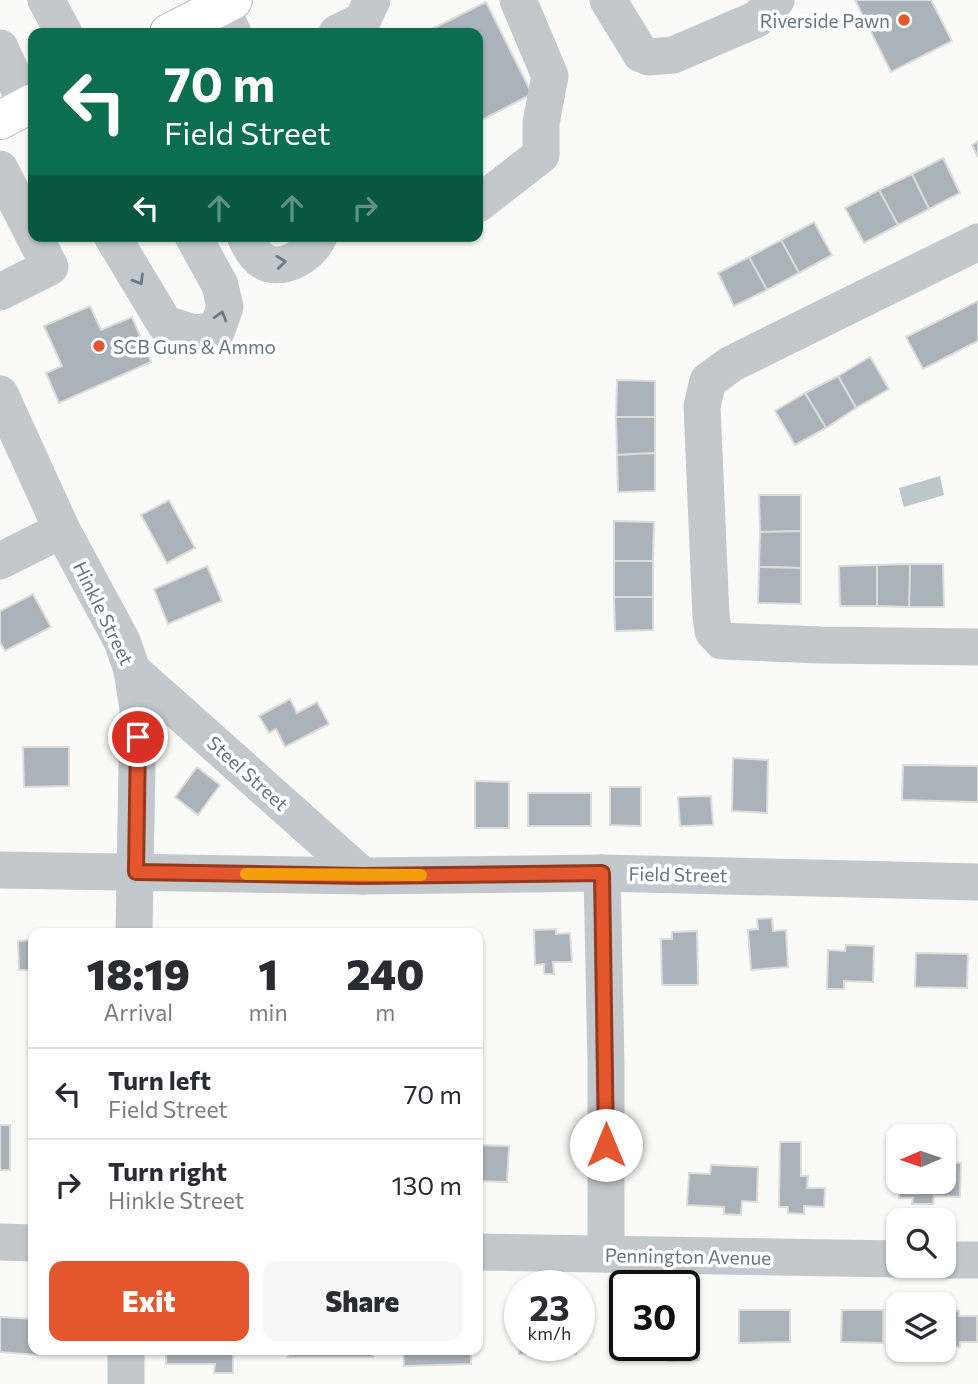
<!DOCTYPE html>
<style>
body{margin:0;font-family:Commissioner,sans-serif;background:#f7f7f7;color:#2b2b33;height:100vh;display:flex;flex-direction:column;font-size:26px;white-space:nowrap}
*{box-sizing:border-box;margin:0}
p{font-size:23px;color:#7c7c81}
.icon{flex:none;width:38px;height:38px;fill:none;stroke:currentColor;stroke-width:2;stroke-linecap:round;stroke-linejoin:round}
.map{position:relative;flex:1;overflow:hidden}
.side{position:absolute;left:28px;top:928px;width:455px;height:427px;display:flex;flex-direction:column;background:#fff;border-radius:14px;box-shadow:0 2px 5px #0004}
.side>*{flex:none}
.banner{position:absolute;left:28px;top:28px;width:455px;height:214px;border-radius:14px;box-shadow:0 2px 5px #0004;background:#0b6e4f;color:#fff;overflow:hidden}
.needle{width:46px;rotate:268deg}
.buttons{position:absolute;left:886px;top:1124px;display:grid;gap:14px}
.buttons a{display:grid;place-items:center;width:70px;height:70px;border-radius:14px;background:#fff;box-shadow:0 2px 5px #0004;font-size:35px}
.speed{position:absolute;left:504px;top:1270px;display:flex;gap:14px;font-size:35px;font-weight:700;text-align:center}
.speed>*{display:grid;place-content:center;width:91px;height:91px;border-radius:50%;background:#fff;box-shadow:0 2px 5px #0004;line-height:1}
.speed small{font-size:18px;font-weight:400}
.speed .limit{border:4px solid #111;border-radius:10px;background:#fff;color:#111}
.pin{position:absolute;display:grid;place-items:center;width:60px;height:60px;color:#fff;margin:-30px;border:4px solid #fff;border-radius:50%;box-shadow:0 2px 7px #0007}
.me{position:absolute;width:77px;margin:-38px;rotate:0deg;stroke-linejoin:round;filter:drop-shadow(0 0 5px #0008)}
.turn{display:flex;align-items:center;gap:24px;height:147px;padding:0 21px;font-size:32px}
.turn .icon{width:91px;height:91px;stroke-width:2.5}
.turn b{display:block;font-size:49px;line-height:60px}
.lanes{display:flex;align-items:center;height:66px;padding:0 21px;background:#0003;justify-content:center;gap:35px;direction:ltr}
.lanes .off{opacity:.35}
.eta{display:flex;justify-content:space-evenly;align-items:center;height:119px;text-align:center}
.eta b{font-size:42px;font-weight:800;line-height:49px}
.cta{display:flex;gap:14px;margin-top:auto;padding:14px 21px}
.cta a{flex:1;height:80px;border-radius:14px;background:#e4572e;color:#fff;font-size:28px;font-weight:800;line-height:80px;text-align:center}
.cta a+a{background:#f7f7f7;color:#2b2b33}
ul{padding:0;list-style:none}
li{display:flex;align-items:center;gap:21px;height:91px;padding:0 21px;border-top:2px solid #e1e1e2}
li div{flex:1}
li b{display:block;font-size:26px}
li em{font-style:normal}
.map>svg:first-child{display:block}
</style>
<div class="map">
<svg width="978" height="1384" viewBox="0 0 978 1384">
<rect width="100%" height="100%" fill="#fafaf8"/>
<polygon fill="#bbc7cb" points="940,476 944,495 904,507 899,488"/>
<g fill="#aab3b9" stroke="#dcdcda" stroke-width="2">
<polygon points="855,0 931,0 952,41 891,72"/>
<polygon points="486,2 532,94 478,122 478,33 424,33"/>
<polygon points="978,141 978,157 972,145"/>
<polygon points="943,158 960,193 929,209 912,174"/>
<polygon points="912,174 929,209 898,225 879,190"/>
<polygon points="879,190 898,225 864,243 845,208"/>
<polygon points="814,222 832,255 799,273 781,240"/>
<polygon points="781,240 799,273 767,290 749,257"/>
<polygon points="749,257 767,290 734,306 718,273"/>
<polygon points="978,301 978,341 923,369 906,337"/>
<polygon points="90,306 101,330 132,317 151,362 59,403 46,373 62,366 44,326"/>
<polygon points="870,357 889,389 856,408 838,376"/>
<polygon points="838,376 856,408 826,428 805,393"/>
<polygon points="617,380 655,381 655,417 616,417"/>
<polygon points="805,393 826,428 795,445 775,411"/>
<polygon points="616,417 655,417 655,453 617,455"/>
<polygon points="655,453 655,491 618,492 617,455"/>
<polygon points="759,495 801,495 801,531 760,532"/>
<polygon points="169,500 195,548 167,563 141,515"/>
<polygon points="614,521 654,522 653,561 614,561"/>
<polygon points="801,531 801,568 759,567 760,532"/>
<rect x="614" y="561" width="39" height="36"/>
<polygon points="910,564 943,564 944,607 909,607"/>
<polygon points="910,564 909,607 877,606 877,565"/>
<polygon points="877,565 877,606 840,606 839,566"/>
<polygon points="207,566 222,601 168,624 154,589"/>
<polygon points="759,567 801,568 801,604 758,603"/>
<polygon points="33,594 51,627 5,651 0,642 0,611"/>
<polygon points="614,597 653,597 653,630 615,631"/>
<polygon points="290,699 297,713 317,702 329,724 285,747 276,729 269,733 259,716"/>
<polygon points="23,747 69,747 69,786 24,787"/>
<polygon points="733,758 768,760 767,813 732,811"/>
<polygon points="903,765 978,766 978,802 902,800"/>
<polygon points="197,767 220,785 198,815 175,797"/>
<polygon points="475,781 509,782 509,828 475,828"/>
<polygon points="610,787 641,787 641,826 610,825"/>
<rect x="528" y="793" width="63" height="33"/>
<polygon points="711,796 713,825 680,826 678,797"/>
<polygon points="772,918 773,931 786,930 788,967 751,970 748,930 758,929 757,919"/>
<polygon points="556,929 556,934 570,933 572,962 553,962 554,974 544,974 544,964 535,965 534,930"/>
<polygon points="697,931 698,985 662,985 661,939 672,939 672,932"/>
<polygon points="33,940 33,970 19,970 18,941"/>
<polygon points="846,945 874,946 873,982 844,981 844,989 827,989 828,950 845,951"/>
<polygon points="916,953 968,954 967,988 915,987"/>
<rect x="0" y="1125" width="10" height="45"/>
<polygon points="780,1142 801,1142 801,1176 808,1176 807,1188 825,1188 824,1207 804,1206 804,1214 788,1213 788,1207 779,1207"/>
<polygon points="478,1145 509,1146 507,1182 478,1181"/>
<polygon points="943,1162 961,1163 960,1197 934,1196 933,1204 912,1204 913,1198 899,1198 900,1181 943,1181"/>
<polygon points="711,1165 758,1167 757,1202 742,1201 741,1215 724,1214 724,1207 687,1205 689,1173 710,1174"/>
<polygon points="739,1310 790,1310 790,1342 739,1343"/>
<polygon points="842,1310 883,1310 883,1343 841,1342"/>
<polygon points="943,1310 959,1311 959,1316 977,1316 977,1342 960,1342 960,1347 943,1347"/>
<polygon points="684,1312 696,1312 699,1360 668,1361 668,1346 684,1346"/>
<polygon points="0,1317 33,1319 33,1349 38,1349 37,1355 0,1352"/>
<polygon points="519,1318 520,1346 576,1346 576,1354 519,1354"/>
<polygon points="60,1349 87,1349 87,1354 60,1353"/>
<polygon points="166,1349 233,1349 233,1373 214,1373 215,1364 166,1364"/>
<polygon points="289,1349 373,1349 373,1357 288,1357"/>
<polygon points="403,1349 471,1349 471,1364 404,1366"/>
</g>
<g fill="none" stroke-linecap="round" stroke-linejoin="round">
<g stroke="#b5babe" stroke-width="40">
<g id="major">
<polyline points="169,33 233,0"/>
<polyline points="0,120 33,103"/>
</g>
</g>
<g stroke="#c3c8cc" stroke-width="37">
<polyline points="46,0 64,33"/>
<polyline points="608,0 641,54 649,57 673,55 757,19 776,0"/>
<polyline points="220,7 233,33"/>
<polyline points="337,33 362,21 372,0"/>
<polyline points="0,48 27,106"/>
<polyline points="0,169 33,234"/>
<polyline points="478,204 541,155 541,123 550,76 518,0"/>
<polyline points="112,236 165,324 194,333 217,330 225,307 220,285 193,236"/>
<path d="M245 236C248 243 254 254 260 259 279 275 312 255 319 236"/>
<polyline points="978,242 731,364 708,381 702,406 711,616 713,631 722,641 820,645 978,647"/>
<polyline points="0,292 50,267 34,236"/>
<polyline points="0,394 62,530 122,641 132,670 138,709 134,933"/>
<polyline points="0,561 62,530"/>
<polyline points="132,670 363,876"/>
<polyline points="0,870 363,876 602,873 978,882"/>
<polyline points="602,873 606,1063 606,1254"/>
<polyline points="0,1242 33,1243"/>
<polyline points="478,1252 898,1259"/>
<polyline points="943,1260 978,1260"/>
<polyline points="126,1384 126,1349"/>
</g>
<use href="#major" stroke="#fff" stroke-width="38"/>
</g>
<defs><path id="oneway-chevron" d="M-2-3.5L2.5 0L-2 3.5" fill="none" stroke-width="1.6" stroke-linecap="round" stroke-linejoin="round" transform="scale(1.75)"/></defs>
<g stroke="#6a7a87">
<use href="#oneway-chevron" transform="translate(281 262) rotate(-6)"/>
<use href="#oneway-chevron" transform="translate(139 280) rotate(59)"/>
<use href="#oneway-chevron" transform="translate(221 316) rotate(-74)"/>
</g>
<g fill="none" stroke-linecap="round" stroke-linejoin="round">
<g stroke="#94391e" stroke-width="18">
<polyline id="route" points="138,737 136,872 363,876 602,873 606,1145"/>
</g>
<use href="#route" stroke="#e4572e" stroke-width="12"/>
<polyline stroke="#f59e0b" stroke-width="12" points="246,874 421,875"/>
</g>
<g fill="#e4572e" stroke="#fff" stroke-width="2.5">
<circle cx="904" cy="20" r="7"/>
<circle cx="99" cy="346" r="7"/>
</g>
<g text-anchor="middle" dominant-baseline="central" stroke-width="7" stroke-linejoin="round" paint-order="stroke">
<g font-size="19" fill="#657683" stroke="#fff" text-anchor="end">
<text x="890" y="20">Riverside Pawn</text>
<text x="113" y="346" text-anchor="start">SCB Guns &amp; Ammo</text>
</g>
<g font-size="19" fill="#657683" stroke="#fff">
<text transform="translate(104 613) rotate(64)">Hinkle Street</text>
<text transform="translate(248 773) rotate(42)">Steel Street</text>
<text transform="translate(678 874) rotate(1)">Field Street</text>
<text transform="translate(688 1256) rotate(1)">Pennington Avenue</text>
</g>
</g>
</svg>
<div class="buttons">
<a><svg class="needle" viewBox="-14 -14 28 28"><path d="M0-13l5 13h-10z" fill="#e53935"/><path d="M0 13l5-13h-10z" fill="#7c7c81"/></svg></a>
<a><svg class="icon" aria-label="search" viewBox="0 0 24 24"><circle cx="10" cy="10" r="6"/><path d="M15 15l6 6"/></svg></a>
<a><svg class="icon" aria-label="layers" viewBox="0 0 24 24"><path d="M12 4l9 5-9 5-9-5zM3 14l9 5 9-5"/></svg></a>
</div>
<div class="speed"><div>23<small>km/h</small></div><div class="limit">30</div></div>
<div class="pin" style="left:138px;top:737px;background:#d93025"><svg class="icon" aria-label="arrive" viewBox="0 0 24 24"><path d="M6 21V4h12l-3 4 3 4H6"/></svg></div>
<svg class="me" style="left:606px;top:1145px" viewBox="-20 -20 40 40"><circle r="19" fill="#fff"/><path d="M0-13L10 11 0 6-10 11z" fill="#e4572e"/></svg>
<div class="banner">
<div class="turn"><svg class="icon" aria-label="left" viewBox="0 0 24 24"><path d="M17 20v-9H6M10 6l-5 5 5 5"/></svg><div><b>70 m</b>Field Street</div></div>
<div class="lanes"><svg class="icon" aria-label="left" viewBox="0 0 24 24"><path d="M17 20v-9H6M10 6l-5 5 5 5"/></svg><svg class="icon off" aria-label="ahead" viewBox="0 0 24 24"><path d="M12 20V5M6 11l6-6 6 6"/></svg><svg class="icon off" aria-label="ahead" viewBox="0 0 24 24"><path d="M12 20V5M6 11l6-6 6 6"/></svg><svg class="icon off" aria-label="right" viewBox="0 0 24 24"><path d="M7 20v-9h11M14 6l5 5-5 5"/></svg></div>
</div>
<section class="side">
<div class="eta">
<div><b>18:19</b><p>Arrival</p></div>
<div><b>1</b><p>min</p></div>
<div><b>240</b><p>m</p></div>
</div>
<ul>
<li><svg class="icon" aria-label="left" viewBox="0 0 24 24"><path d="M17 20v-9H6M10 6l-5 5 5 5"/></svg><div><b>Turn left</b><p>Field Street</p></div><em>70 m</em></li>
<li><svg class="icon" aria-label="right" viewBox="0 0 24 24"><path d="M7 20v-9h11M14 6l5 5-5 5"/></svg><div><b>Turn right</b><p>Hinkle Street</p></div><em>130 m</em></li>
</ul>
<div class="cta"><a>Exit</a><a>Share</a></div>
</section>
</div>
